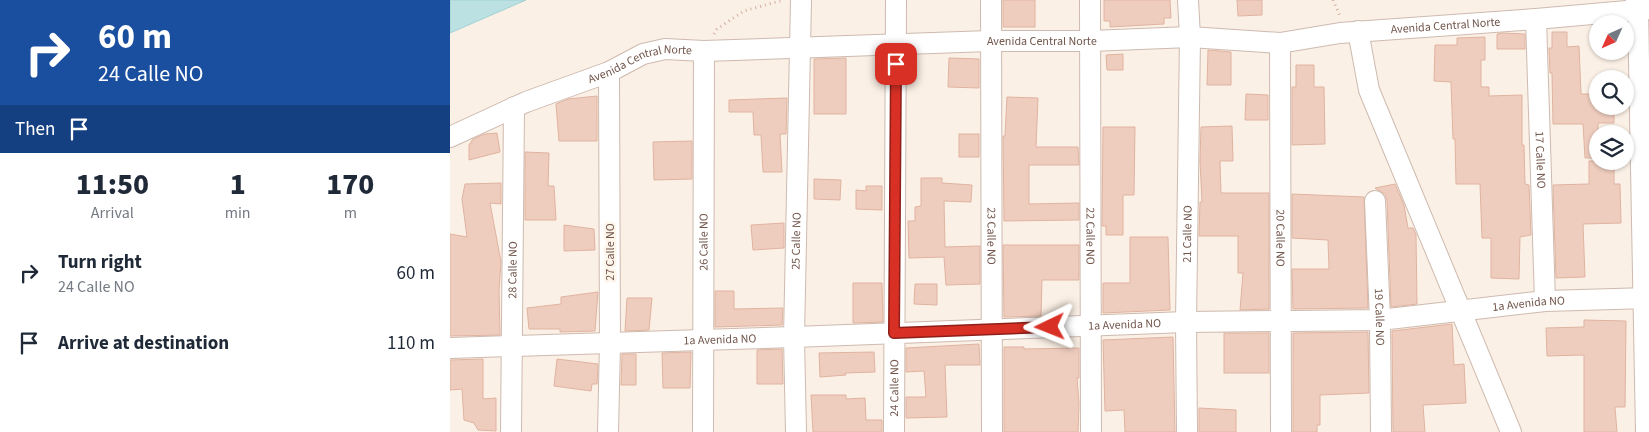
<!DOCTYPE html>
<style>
body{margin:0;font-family:"Source Sans 3",sans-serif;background:#f6f6f7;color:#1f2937;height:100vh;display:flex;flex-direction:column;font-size:19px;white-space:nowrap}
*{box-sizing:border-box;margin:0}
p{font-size:16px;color:#747a83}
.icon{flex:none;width:28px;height:28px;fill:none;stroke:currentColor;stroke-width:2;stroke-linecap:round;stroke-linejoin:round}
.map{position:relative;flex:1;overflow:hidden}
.panel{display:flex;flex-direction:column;background:#fff;width:450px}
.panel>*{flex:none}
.guide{background:#1a4fa0;color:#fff;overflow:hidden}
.needle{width:32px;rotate:225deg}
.buttons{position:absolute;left:1139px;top:15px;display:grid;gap:10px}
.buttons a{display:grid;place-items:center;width:45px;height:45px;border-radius:50%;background:#fff;box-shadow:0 1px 4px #0004;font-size:25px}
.pin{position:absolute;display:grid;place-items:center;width:42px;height:42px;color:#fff;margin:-21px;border-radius:10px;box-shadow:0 2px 8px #0006}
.me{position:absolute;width:55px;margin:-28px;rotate:268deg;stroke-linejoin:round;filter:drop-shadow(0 0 4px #0008)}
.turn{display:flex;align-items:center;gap:18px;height:105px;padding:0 15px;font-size:22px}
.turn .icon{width:65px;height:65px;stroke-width:2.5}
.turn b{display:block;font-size:35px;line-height:42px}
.then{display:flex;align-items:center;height:48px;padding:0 15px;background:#0003;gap:10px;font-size:19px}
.eta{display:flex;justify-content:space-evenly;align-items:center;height:85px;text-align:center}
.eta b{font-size:30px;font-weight:800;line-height:35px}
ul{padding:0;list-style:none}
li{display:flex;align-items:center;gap:15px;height:70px;padding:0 15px}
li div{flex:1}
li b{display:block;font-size:19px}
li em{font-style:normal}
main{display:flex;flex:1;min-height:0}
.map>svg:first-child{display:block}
</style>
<main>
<section class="panel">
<div class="guide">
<div class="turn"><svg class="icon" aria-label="right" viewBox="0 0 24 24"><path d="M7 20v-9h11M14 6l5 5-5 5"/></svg><div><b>60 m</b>24 Calle NO</div></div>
<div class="then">Then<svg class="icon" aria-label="arrive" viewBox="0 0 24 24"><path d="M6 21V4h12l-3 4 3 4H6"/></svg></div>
</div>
<div class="eta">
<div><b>11:50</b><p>Arrival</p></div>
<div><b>1</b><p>min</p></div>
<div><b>170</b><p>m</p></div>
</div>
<ul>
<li><svg class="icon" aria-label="right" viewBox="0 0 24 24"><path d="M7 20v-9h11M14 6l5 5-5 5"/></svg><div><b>Turn right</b><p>24 Calle NO</p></div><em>60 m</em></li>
<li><svg class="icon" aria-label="arrive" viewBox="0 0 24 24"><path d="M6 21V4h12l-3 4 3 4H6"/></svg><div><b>Arrive at destination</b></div><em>110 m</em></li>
</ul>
</section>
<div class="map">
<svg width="1199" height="432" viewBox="0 0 1199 432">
<rect width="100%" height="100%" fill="#fbf0e5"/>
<polygon fill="#bbe1e3" stroke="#a2d1d4" points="0,0 76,0 0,33"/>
<g fill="#efcdbe" stroke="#e0b3a0">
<rect x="553" y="0" width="32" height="27"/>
<polygon points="654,0 720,0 721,18 714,18 714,24 660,27 660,21 654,21"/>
<polygon points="787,0 812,0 812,15 788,16"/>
<polygon points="1102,32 1117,32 1117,47 1129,46 1131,94 1148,94 1148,106 1164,106 1164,123 1148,123 1148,158 1135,158 1133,124 1103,124 1102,73 1100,73 1099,48 1102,48"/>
<polygon points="1052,33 1075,34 1075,49 1047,49 1047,34"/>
<polygon points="1035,37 1035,60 1031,60 1031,87 1039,87 1039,96 1072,95 1072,145 1074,145 1075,184 1079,185 1081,235 1070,237 1069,279 1041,278 1041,238 1032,238 1030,184 1006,184 1005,139 1003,139 1001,82 984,81 985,45 1007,45 1007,38"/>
<polygon points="758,50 781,52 781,85 757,85"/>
<polygon points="673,54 673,70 657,70 656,55"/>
<polygon points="396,58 396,114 364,114 364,59"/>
<polygon points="499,58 529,59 529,88 498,87"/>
<polygon points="846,65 864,65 864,87 874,87 875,144 842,145 842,87 846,87"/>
<polygon points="796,94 818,95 818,120 795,120"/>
<polygon points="147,96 147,141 109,141 106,104 118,99"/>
<polygon points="557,97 588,98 586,147 628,147 629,165 579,165 579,204 629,203 629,220 554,221 553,136 555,136"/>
<polygon points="337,98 336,134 330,134 332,172 313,172 311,135 304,135 303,112 279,112 279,100"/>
<polygon points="782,126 783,161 770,161 771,193 819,193 819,309 790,310 793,273 788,273 788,236 749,236 750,202 752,202 750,161 751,127"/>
<polygon points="653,127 685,127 684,195 673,195 673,235 656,235 656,226 652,226"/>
<polygon points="47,133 50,152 19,160 19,145 23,139 35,134"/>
<rect x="509" y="134" width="20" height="23"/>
<polygon points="242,141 242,179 204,180 203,142"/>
<polygon points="75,152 99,153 98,186 104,186 106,220 75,220"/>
<polygon points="1139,161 1164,161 1164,184 1170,184 1171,223 1133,224 1135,277 1106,278 1103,185 1139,184"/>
<polygon points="471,178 492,178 492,183 522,185 521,202 494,201 495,247 530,246 530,284 496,285 494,257 459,258 458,221 465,221 465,207 471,206"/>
<polygon points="364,179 391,180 390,200 364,199"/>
<polygon points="51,183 51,204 40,203 51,262 49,291 50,335 0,336 0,234 17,237 12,199 15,184"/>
<polygon points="945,184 954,205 958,228 963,228 966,234 967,304 941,307 937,200 935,194 925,188"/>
<polygon points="416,186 432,186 432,210 406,209 406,190 416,191"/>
<polygon points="842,194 914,197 918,308 843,309 842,269 879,269 878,240 842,238"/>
<polygon points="334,223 334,248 303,250 301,225"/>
<polygon points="114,225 144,229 145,250 114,251"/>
<polygon points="680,237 718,237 720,310 653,313 653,283 680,283"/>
<polygon points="553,245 629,245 629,280 592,280 591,316 554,317"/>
<polygon points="403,283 432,283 433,322 403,323"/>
<polygon points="465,284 487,284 487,305 464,304"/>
<polygon points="265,291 284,291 284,309 333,308 332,325 265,327"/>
<polygon points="148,292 145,331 110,332 110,329 79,329 77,308 111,304 111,297"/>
<polygon points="177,298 202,298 199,330 175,331"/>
<polygon points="1134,320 1176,321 1175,407 1165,407 1167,432 1134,432 1134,355 1097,356 1096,328 1134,327"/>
<polygon points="1002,324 1004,365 1014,364 1016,403 973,405 975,432 943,432 942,331"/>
<polygon points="918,332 919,393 870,395 870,425 867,425 867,432 843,432 843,333"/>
<rect x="774" y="333" width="45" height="40"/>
<polygon points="723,337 725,432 675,432 674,410 655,411 653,340"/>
<polygon points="529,344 530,365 495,365 497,417 456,418 456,397 476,397 474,371 456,372 456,348"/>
<polygon points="554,347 574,347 574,349 629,348 629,378 627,378 629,404 628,432 554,432"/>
<polygon points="332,349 333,384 307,384 307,350"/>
<polygon points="241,352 240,388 213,388 212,353"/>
<polygon points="424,352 425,372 395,373 396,375 370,377 369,353"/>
<polygon points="172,354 186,354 186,385 171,385"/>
<polygon points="33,359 33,399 46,398 46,431 28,430 24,423 14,420 12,389 0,390 0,360"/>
<polygon points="107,359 148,364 147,384 142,384 141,391 104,386"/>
<polygon points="361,395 396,395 396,399 415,398 416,420 432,420 432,432 363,432"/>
<polygon points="749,408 786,410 786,432 749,432"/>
</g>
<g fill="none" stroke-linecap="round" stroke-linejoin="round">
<g stroke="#cebaaf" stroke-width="22">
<g id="minor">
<path id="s1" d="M541 0 542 432"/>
<path id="s2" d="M640 0 641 432"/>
<polyline points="1186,0 1188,9 1196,432"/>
<path id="s3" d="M1086 19 1095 301"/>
<polyline points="908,31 919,90 1061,432"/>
<path id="s4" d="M830 43 831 432"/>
<path id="s5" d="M0 137 76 102 159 72 193 54 215 49 254 51 540 41H640L740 37 830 43 890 33 1086 19 1199 9"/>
<path id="s6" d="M925 201 930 320 931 432"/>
<path id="s7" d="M0 348 344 337 736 322 930 320 1095 301 1199 298"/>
<path id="s8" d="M61 432 64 107"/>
<polyline points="158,432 160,343 159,72"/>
<path id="s9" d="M253 432 254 51"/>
<path id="s10" d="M346 432 344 337 351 0"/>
<path id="s11" d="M444 432 446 0"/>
<path id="s12" d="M737 432 736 322 740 37 738 0"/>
</g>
</g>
<g stroke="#d3b0a2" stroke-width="3" stroke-dasharray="1 4" stroke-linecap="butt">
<polyline points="883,0 890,16"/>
<polyline points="264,34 267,29 294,11 333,0"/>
</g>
<use href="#minor" stroke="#fff" stroke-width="20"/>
</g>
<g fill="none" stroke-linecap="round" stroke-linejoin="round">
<g stroke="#8d1f18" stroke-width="12">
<polyline id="route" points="446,64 444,333 600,327"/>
</g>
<use href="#route" stroke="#d93025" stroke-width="9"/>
</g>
<g text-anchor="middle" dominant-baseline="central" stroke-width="5" stroke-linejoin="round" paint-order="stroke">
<g font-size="12" fill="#72564c" stroke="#fef5eb">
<text stroke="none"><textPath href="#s5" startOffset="1015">Avenida Central Norte</textPath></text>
<text stroke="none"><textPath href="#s5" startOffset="610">Avenida Central Norte</textPath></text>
<text stroke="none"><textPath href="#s5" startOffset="205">Avenida Central Norte</textPath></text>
<text stroke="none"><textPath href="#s3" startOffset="141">17 Calle NO</textPath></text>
<text stroke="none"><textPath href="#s12" startOffset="198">21 Calle NO</textPath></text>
<text stroke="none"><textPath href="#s1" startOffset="236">23 Calle NO</textPath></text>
<text stroke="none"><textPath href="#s2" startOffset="236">22 Calle NO</textPath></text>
<text stroke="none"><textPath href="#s4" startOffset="195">20 Calle NO</textPath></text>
<text stroke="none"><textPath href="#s10" startOffset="191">25 Calle NO</textPath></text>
<text stroke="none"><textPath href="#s9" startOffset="190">26 Calle NO</textPath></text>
<text transform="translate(160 252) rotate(-90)">27 Calle NO</text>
<text stroke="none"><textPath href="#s8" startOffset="162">28 Calle NO</textPath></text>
<text stroke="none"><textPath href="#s7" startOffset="1080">1a Avenida NO</textPath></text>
<text stroke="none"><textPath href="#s6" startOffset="116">19 Calle NO</textPath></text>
<text stroke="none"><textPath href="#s7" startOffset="675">1a Avenida NO</textPath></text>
<text stroke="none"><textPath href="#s7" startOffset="270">1a Avenida NO</textPath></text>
<text stroke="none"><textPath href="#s11" startOffset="44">24 Calle NO</textPath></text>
</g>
</g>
</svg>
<div class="buttons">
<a><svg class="needle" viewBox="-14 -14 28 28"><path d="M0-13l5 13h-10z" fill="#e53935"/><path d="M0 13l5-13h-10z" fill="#747a83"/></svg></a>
<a><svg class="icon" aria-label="search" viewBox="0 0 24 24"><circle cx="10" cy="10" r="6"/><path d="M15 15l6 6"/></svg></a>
<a><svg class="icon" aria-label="layers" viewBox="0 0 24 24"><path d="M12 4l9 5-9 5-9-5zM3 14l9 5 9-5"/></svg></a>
</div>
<div class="pin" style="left:446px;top:64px;background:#d93025"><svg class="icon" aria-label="arrive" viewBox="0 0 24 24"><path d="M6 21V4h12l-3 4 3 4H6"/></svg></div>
<svg class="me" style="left:600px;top:327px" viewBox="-20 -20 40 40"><path d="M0-17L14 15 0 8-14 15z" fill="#d93025" stroke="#fff" stroke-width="4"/></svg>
</div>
</main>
